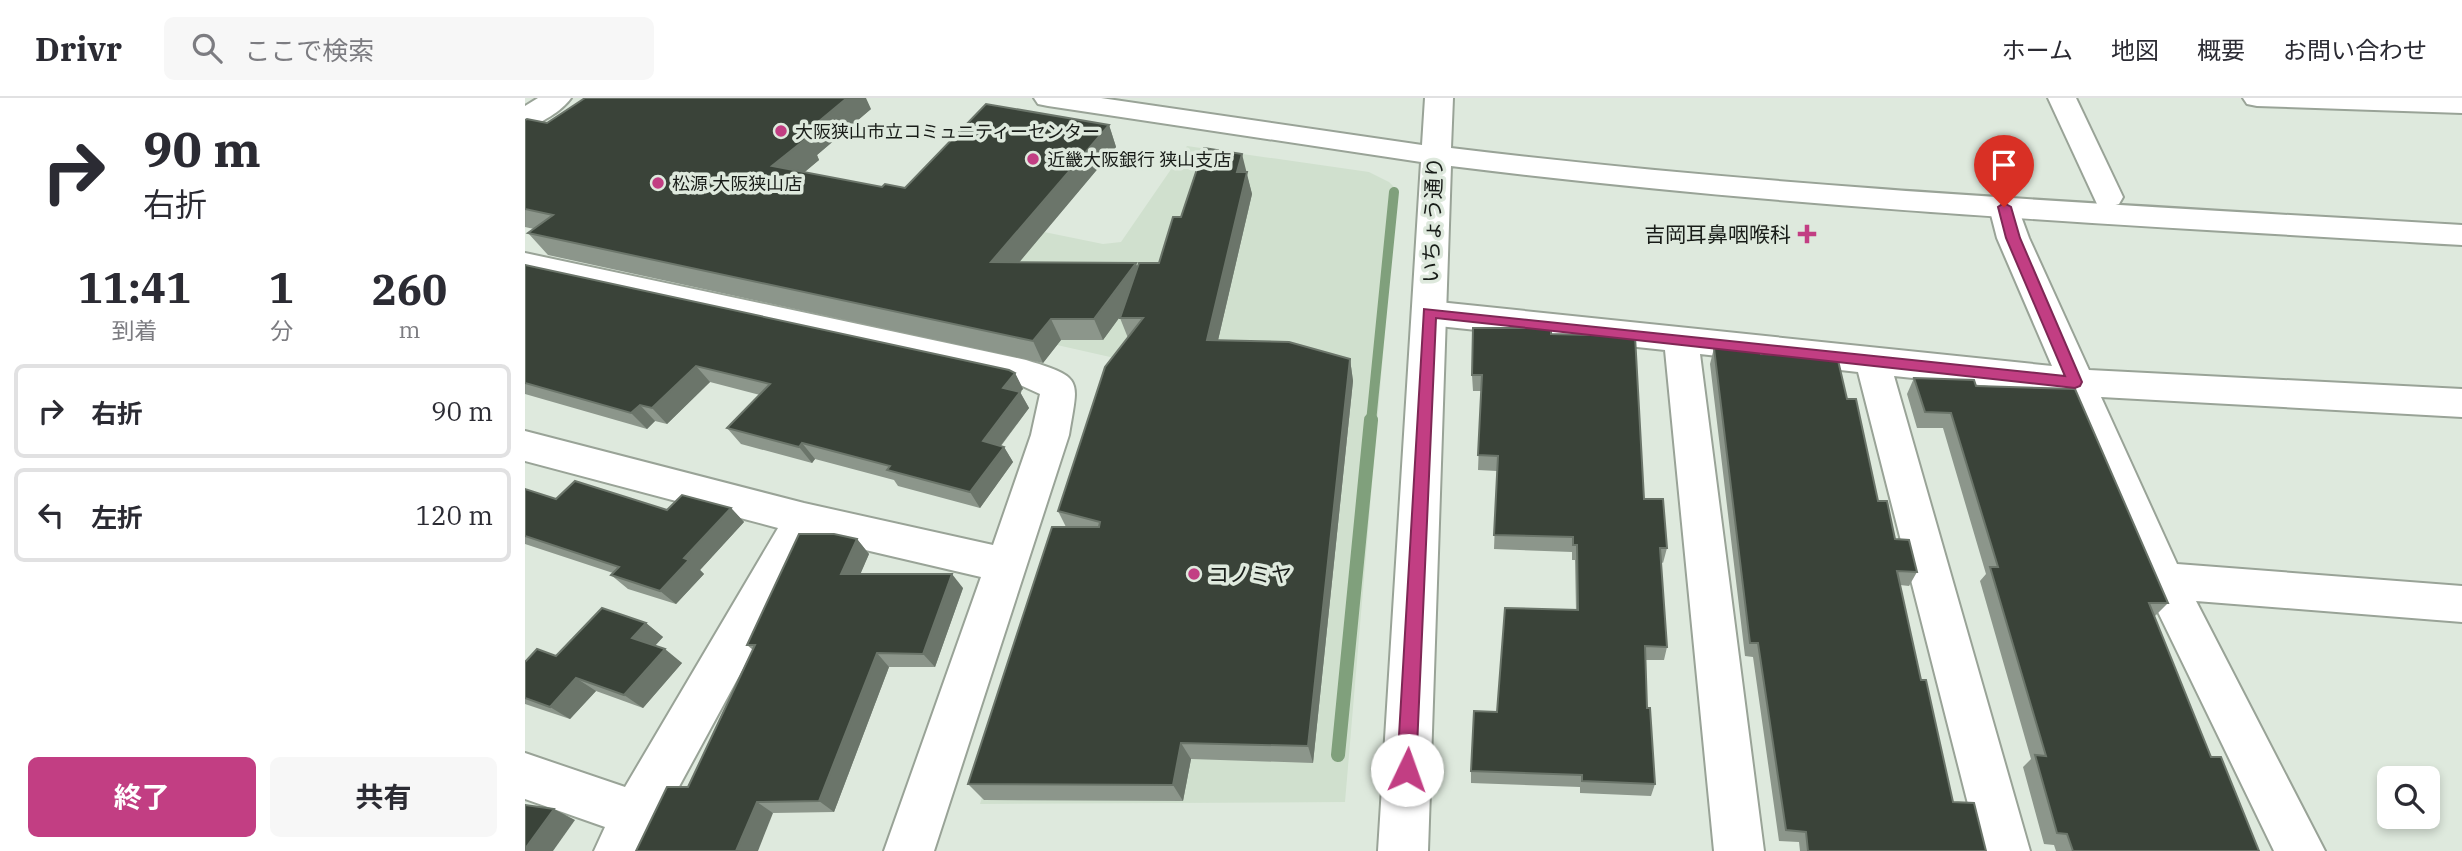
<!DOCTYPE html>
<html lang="ja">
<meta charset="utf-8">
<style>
body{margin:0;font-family:"IBM Plex Serif","Noto Sans JP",serif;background:#f7f7f7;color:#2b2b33;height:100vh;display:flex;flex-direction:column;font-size:26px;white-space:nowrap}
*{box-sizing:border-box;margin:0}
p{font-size:23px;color:#7c7c81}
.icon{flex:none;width:38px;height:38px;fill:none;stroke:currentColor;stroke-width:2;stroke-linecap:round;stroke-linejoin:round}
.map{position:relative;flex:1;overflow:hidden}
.drawer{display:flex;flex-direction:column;background:#fff;width:525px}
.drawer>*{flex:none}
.guide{background:#fff;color:#2b2b33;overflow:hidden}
.fabs{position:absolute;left:1852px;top:668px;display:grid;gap:14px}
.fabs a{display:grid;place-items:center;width:63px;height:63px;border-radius:10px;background:#fff;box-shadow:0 4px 10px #0003;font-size:35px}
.pin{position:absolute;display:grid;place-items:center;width:60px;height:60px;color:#fff;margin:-72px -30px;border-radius:50% 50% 50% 0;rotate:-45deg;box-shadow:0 0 7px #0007}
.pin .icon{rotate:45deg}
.me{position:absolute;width:77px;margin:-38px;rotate:3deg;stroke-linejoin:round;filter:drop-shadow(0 0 5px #0008)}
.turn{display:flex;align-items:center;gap:24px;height:147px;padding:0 28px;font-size:32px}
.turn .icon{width:91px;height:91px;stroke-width:2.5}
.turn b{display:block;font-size:49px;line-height:60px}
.eta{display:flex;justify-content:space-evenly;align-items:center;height:119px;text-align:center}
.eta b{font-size:42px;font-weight:700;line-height:49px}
.primary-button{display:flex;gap:14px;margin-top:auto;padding:14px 28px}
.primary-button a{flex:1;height:80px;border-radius:10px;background:#c23e83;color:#fff;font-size:28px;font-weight:700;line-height:80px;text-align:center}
.primary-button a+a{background:#f7f7f7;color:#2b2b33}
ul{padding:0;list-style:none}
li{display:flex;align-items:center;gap:21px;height:94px;margin:0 14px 10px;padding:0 14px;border:4px solid #e1e1e2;border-radius:10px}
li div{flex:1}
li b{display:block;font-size:26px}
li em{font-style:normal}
header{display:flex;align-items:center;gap:42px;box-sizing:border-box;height:98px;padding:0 35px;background:#fff;border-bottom:2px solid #e1e1e2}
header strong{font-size:33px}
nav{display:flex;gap:38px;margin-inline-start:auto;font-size:24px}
.search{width:490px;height:63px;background:#f7f7f7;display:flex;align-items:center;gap:18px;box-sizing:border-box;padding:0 24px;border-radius:10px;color:#7c7c81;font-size:26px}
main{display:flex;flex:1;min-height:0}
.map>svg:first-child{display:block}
</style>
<header>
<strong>Drivr</strong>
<div class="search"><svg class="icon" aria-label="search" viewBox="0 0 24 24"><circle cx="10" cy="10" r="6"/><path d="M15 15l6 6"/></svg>ここで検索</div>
<nav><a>ホーム</a><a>地図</a><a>概要</a><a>お問い合わせ</a></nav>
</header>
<main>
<section class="drawer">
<div class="guide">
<div class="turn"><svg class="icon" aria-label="right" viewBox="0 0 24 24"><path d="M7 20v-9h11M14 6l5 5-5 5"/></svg><div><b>90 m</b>右折</div></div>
</div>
<div class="eta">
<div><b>11:41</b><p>到着</p></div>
<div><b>1</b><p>分</p></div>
<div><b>260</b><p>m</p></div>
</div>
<ul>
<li><svg class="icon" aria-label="right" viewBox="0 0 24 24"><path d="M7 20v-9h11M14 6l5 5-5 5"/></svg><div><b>右折</b></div><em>90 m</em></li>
<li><svg class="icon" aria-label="left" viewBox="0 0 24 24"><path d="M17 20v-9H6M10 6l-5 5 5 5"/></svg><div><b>左折</b></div><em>120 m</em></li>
</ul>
<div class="primary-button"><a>終了</a><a>共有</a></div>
</section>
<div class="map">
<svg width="1937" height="753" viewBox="0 0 1937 753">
<rect width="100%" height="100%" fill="#dee9dd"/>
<polygon fill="#d0e0ce" points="662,48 844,74 864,84 872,92 820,704 455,706 594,261 285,191 372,104 578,146 596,144"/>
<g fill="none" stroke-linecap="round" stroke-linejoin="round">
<polyline stroke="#80a07c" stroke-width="10" points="846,324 869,94"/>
<polyline stroke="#80a07c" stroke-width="14" points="813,657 846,322"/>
<g stroke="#99a397" stroke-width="4">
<g id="minor">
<polygon points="1523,0 1551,0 1598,99 1594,106 1583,109 1572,106"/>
<polygon points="1718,0 1937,0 1937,15 1732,8 1722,6"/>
<polygon points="1479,99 1490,102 1504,140 1564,272 1937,291 1937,319 1576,299 1652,466 1937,488 1937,524 1671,503 1800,753 1749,753 1618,483 1539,296 1369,278 1505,753 1455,753 1333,274 1175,256 1239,753 1189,753 1140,252 904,227 892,223 887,215 892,207 904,203 1527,268 1472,140 1464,109 1468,102"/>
<path d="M0 155 501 262C560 280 553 281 544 337L409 753H359L456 479 289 440 119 753H69L80 729 0 701V655L100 689 253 430 0 363V333L279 405 468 447 506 337 515 296 493 286 0 177Z"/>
</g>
</g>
<g stroke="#99a397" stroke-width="4">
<g id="tertiary">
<path d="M13 0H46C37 13 15 26 0 30V8Z"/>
<path d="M509 0H576L897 47 900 0H928L926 50C1262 91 1600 107 1937 127V147C1599 127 1261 110 926 68L903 753H853L896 64 523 8 513 6Z"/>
</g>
</g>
<use href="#minor" fill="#fff" fill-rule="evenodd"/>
<use href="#tertiary" fill="#fff" fill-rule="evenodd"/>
</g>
<g fill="#8c968b">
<polygon points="346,11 292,57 294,62 279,74 357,89 380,90 584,27 591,49 494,164 611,165 612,169 634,165 656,119 721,74 727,96 693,242 825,261 828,283 788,665 666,661 658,703 459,702 443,686 541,429 533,413 603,240 595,220 597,216 578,242 536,242 518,265 23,157 3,135 9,131 0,129 0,22 22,25"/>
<polygon points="0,167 490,275 498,291 495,294 504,310 476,348 479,349 488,364 455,410 373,388 369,382 290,361 287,365 216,346 202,330 235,297 185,284 142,326 130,323 122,331 0,296"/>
<polygon points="1026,236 1119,401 1142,450 1138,465 1136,464 1142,549 1139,562 1120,562 1122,610 1130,686 1126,698 1055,695 1055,689 946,685 946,673 972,614 1051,512 1050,462 1047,462 1047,454 969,451 972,373 953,372 956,293 948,293 947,277"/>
<polygon points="1189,250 1236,256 1322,301 1353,403 1370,441 1392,474 1384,488 1375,487 1396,582 1428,704 1461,753 1275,753 1274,744 1254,743 1228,559 1220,558 1185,266"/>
<polygon points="1389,280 1451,288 1643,505 1629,519 1686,659 1734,753 1531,753 1529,747 1519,746 1498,669 1506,661 1455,483 1461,476 1418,330 1392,330 1382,296"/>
<polygon points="0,391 31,401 142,412 206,410 219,424 175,472 179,476 151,506 103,491 86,477 88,475 0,446"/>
<polygon points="332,441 344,456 335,476 438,490 410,569 364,569 309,714 248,715 163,689 228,552 222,547"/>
<polygon points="121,525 138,539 130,548 157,565 118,610 71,593 45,621 0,606 0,564 31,558"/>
</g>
<g fill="#6b756a">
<polygon points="322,0 341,0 346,11 292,57 294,62 261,90 247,68 275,39"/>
<polygon points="584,27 591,49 476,186 466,164"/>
<polygon points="717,56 727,96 688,264 682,242 712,74"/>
<polygon points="611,165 618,187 578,242 569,221"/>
<polygon points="526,221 536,242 518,265 508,243"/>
<polygon points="825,261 828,283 788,665 783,648"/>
<polygon points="171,268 185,284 142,326 127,310"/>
<polygon points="490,275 498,291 495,294 504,310 467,359 458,343 478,290"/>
<polygon points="115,307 130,323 122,331 106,315"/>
<polygon points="277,345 290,361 287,365 274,349"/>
<polygon points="479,349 488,364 455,410 445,394"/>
<polygon points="206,410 219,424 175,472 179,476 151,506 135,493 159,460"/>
<polygon points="332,441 344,456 329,491 316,476"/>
<polygon points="427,476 438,490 410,569 398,556"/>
<polygon points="121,525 138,539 124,554 107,540"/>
<polygon points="140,551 157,565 118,610 99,597"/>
<polygon points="352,555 364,569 309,714 294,703"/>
<polygon points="51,580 71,593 45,621 25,609"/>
<polygon points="656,645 666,661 658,703 648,687"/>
<polygon points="232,704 248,715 233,753 211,753"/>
<polygon points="29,711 50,722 28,753 0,753 0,751"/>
</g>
<g fill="#3a4339" stroke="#6b756a" stroke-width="2">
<polygon points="60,0 322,0 275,39 282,40 247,68 357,89 360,86 380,90 461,6 584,27 466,164 611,165 569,221 526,221 508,243 3,135 28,117 0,111 0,22 2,21 22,25"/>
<polygon points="679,50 717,56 712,74 722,74 682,242 764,244 825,261 783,648 656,645 648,687 443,686 527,429 574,429 575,424 533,413 580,269 618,220 595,220 614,165 634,165 648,119 656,119"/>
<polygon points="0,167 484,272 490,275 478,290 495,294 458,343 479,349 445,394 362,372 365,368 277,345 274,349 202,330 245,286 171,268 127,310 115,307 106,315 0,285"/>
<polygon points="948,230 1026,230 1026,236 1110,238 1119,401 1138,401 1142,450 1135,450 1142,549 1120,548 1122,610 1125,610 1130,686 1057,683 1057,677 946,673 949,613 972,614 980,510 1053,512 1052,447 1048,447 1048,439 969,437 973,358 953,357 957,277 947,277"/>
<polygon points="1189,250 1236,252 1236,256 1312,258 1322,301 1331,301 1353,403 1362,403 1370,441 1384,442 1392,474 1372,473 1396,582 1401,582 1428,704 1449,705 1461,753 1283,753 1281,734 1261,732 1233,545 1225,545"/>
<polygon points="1389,280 1449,282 1451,288 1550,291 1643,505 1624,505 1686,659 1696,659 1734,753 1548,753 1542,736 1532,735 1510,657 1521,658 1465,469 1473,469 1426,315 1400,314"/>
<polygon points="50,383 142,412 157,397 206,410 159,460 164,462 135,493 86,477 94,469 0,438 0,391 31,401"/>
<polygon points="274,436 309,436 332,441 316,476 427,476 398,556 352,555 294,703 232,704 211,753 111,753 142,689 163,689 230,547 222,547"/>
<polygon points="77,510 121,525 107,540 140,551 99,597 51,580 25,609 0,600 0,564 12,551 31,558"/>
<polygon points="0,707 29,711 0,751"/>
</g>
<polygon fill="#c23e83" stroke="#7e2855" stroke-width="2" points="1479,105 1486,109 1495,140 1557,284 1555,288 1550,290 911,220 891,672 889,679 882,681 875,679 872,672 899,211 1540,278 1481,140 1473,109"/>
<g fill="#c23e83" stroke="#dee9dd" stroke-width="2.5">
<circle cx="256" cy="33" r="7"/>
<circle cx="508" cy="61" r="7"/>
<circle cx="133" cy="85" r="7"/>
<path d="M1278.5 125.5h7v7h7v7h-7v7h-7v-7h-7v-7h7z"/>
<circle cx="669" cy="476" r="7"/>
</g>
<g text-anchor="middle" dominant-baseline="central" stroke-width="7" stroke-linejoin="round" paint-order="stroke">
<g font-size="18" fill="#181c18" stroke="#dee9dd" text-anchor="start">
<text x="270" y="33">大阪狭山市立コミュニティーセンター</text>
<text x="522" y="61">近畿大阪銀行 狭山支店</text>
<text x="147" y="85">松源 大阪狭山店</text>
</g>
<g font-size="21" fill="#181c18" stroke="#dee9dd">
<text transform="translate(907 122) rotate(-88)">いちょう通り</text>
</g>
<g font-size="21" fill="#181c18" stroke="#dee9dd" text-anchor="end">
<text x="1266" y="136">吉岡耳鼻咽喉科</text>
<text x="683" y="476" text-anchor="start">コノミヤ</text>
</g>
</g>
</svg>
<div class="fabs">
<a><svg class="icon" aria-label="search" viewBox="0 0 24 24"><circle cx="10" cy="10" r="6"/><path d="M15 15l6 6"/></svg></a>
</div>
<div class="pin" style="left:1479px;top:109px;background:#d93025"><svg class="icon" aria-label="arrive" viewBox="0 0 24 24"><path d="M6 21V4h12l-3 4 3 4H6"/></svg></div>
<svg class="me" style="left:882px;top:672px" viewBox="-20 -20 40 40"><circle r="19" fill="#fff"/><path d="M0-13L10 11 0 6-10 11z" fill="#c23e83"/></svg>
</div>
</main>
